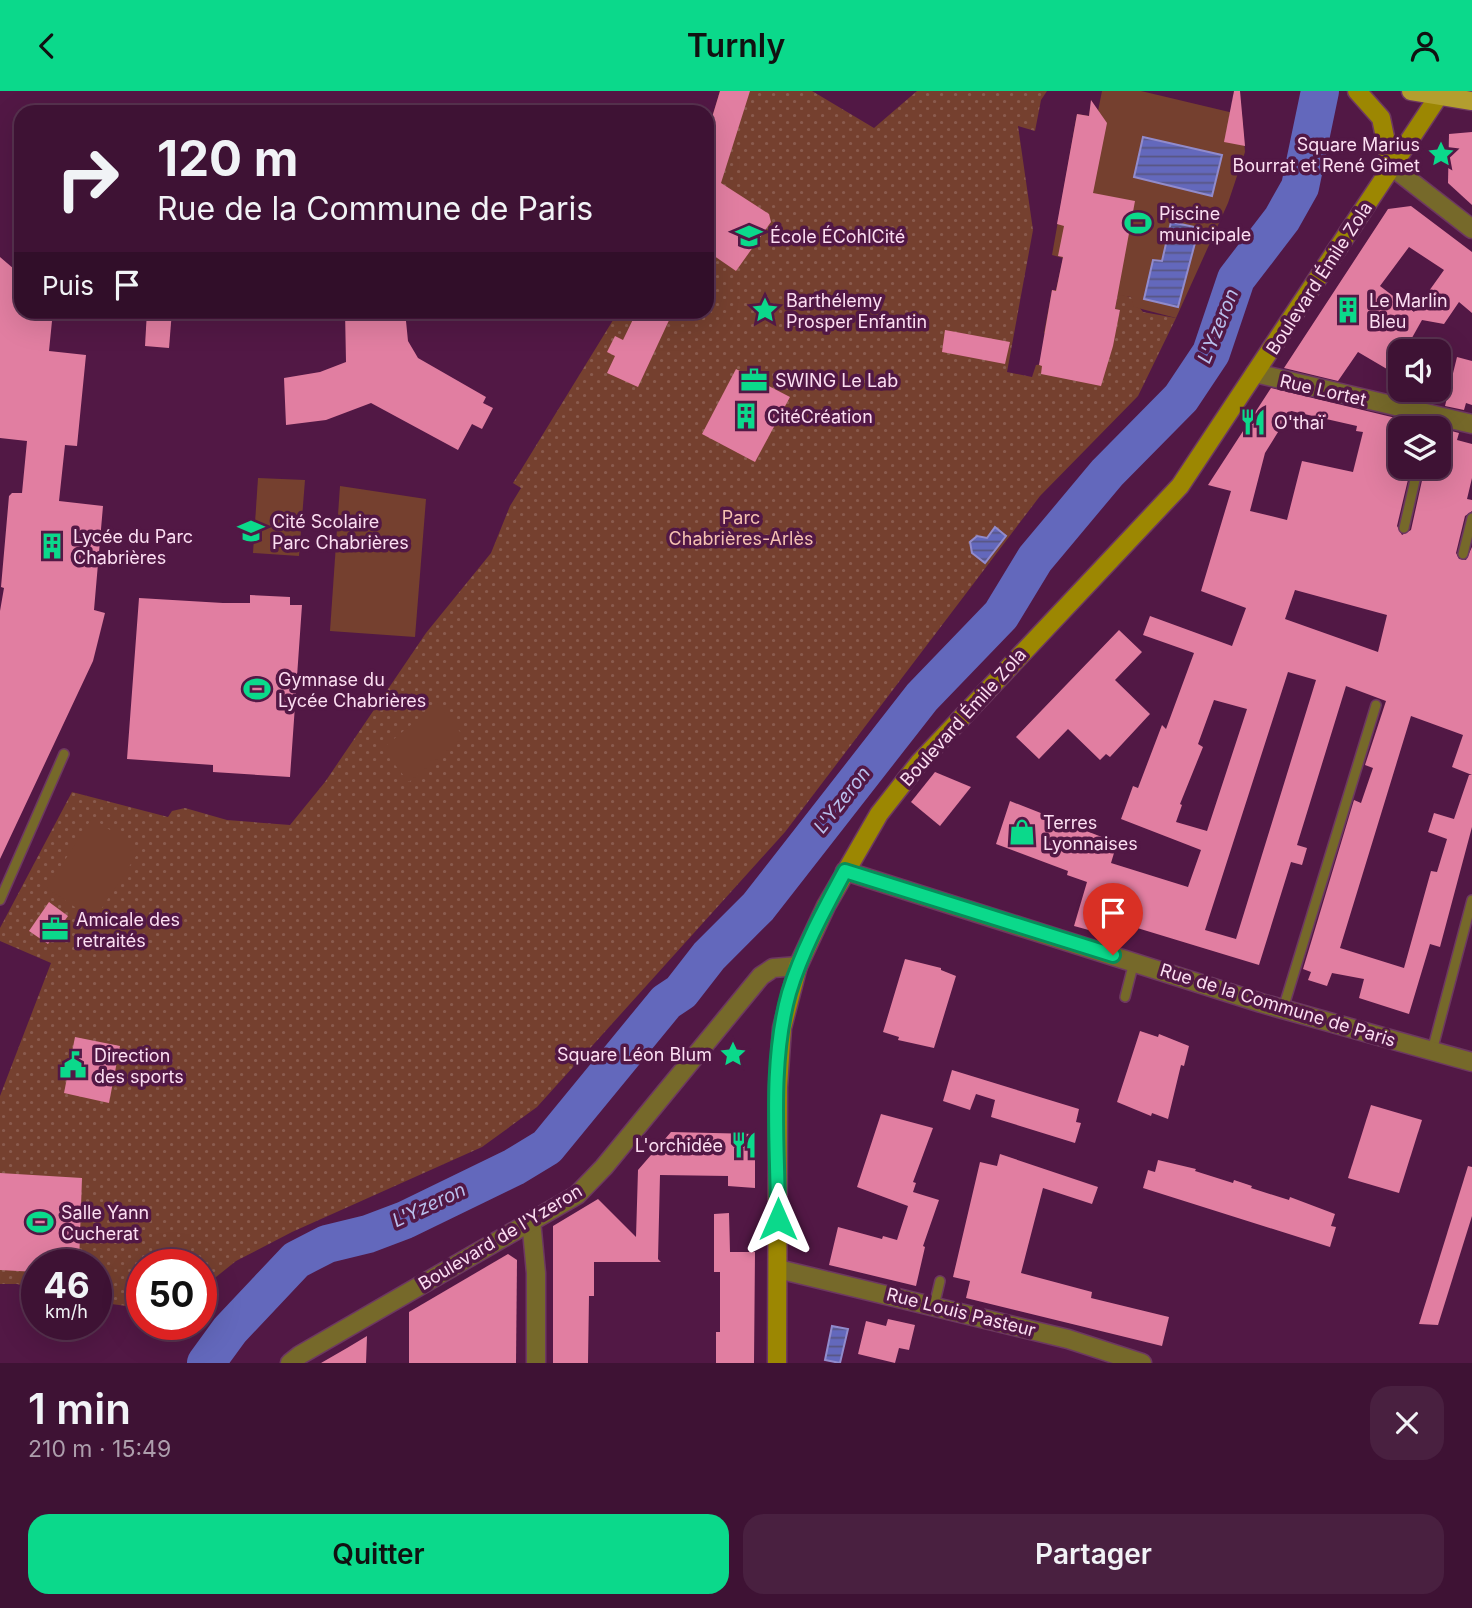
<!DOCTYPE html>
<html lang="fr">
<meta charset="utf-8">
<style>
body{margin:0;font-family:Inter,sans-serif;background:#492040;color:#f1f3f6;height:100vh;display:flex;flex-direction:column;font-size:26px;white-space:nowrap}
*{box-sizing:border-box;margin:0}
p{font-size:23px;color:#ad9eac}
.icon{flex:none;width:38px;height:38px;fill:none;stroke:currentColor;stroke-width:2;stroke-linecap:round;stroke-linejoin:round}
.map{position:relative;height:1272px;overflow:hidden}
.details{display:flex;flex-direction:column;background:#3e1234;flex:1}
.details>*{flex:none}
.banner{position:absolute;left:14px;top:14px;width:700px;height:214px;border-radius:21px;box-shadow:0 7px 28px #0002,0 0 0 2px #57324f;background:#3e1234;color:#f1f3f6;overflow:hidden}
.tools{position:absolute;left:1388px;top:248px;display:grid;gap:14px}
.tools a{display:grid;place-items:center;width:63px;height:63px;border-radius:14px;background:#3e1234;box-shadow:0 7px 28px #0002,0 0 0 2px #57324f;font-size:35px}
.speed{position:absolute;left:21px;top:1158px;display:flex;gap:14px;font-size:35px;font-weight:700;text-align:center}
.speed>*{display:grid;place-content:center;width:91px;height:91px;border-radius:50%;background:#3e1234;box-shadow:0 7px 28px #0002,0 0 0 2px #57324f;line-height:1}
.speed small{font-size:18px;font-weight:400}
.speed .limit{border:10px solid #d22;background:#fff;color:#111}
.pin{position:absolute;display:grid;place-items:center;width:60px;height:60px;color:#fff;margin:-72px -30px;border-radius:50% 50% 50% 0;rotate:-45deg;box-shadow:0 0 7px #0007}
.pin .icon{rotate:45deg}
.me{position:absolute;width:77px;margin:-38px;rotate:0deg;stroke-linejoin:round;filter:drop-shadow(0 0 5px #0008)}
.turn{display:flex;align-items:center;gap:24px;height:147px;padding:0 28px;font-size:32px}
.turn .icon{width:91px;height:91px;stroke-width:2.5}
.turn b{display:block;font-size:49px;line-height:60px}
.then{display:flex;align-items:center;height:66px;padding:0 28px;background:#0003;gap:14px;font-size:26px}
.round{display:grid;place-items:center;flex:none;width:74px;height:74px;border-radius:21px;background:#492040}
.summary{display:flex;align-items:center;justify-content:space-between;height:119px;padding:0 28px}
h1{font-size:42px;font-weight:600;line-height:52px}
.primary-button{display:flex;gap:14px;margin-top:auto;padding:14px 28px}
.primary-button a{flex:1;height:80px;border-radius:21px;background:#0bd98b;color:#111;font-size:28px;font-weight:600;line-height:80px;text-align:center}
.primary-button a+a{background:#492040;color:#f1f3f6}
header{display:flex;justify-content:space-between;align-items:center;height:91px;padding:0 28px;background:#0bd98b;color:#111;font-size:32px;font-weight:600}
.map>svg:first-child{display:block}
</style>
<header><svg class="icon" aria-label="back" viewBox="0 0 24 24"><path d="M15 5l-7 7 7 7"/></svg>Turnly<svg class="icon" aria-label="person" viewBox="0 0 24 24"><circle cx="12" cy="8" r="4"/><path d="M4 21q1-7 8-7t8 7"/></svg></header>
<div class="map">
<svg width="1472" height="1272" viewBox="0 0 1472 1272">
<defs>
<pattern id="park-dots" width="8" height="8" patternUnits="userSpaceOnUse" patternTransform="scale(1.75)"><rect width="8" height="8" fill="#75402f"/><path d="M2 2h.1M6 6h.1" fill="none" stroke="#8a5b4e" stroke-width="1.8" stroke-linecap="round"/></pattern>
<pattern id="water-rules" width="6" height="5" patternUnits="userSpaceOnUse" patternTransform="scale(1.75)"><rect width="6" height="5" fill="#6368bc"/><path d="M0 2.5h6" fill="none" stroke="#585682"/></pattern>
</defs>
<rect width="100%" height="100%" fill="#521845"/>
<polygon fill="url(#park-dots)" points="720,0 812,0 874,37 917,0 1047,0 1041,9 1035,40 1018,35 1033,139 1007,281 1032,286 1036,274 1110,263 1120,219 1115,218 1118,203 1131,206 1143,221 1176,227 1138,305 1040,405 785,741 537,1016 482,1056 292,1141 236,1170 201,1198 201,1174 142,1174 142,1217 96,1211 96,1174 37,1174 37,1198 17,1193 0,1193 0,1005 51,872 0,850 0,837 72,701 168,726 172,720 185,717 227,729 290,734 325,691 426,542 491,462 510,415 521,397 513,392 618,221 707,220 707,43"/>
<g fill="#75402f">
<polygon points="1102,0 1141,0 1242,24 1245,61 1228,112 1176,227 1134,216 1131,206 1118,204 1115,217 1120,219 1113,255 1109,254 1106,286 1103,285 1101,295 1041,283 1042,275 1039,274 1048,243 1044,242 1052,199 1056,199 1063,167 1052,164 1077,23 1089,25 1090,19 1098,20"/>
<polygon points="258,387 305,389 299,465 253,462"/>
<polygon points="340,395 426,408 415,546 330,540"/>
<polygon points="437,612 464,646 409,691 382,658"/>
<polygon points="92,727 140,759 94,829 47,797"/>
</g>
<g fill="url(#water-rules)" stroke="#918bcc" stroke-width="2">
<polygon points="1143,46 1222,64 1212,105 1134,86"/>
<polygon points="1171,131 1199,137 1178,216 1144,208 1153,169 1162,170"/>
<polygon points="995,436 1006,445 985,472 972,462 970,451 977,445 987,447"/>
<polygon points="832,1235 848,1238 840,1272 825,1269"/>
</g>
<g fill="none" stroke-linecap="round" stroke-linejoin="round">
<polyline stroke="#6368bc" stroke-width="38" points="206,1272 230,1239 296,1169 327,1153 368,1143 405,1129 514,1076 547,1056 666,911 681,901 709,865 758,816 922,606 1001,524 1035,468 1107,382 1181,307 1211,262 1236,188 1282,128 1300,96 1320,0"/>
</g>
<g fill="#e17ea1" fill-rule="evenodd">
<polygon points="720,0 750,0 721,92 769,123 771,131 736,180 707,160 707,43"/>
<polygon points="1234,0 1240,0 1245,55 1224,51"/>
<polygon points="1091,9 1107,32 1093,102 1135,110 1115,218 1120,219 1113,255 1101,295 1041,283 1042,275 1039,274 1052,199 1056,200 1063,166 1058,165 1064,135 1057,133 1077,23 1089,25"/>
<polygon points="1472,41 1472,114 1448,92 1449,43"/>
<path d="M1411 115 1472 161V222L1459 211 1444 233 1422 229 1404 261H1400V268L1392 281 1358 261 1338 290 1284 277 1388 118ZM1409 156 1444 179 1414 221 1380 195Z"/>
<polygon points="0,166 21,184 21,220 53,220 49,260 86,264 77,355 65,354 59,410 103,415 94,519 105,522 93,570 0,768 0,520 4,497 1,496 9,405 12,402 22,402 27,350 0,347"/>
<polygon points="147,220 172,220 169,257 145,255"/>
<polygon points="345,220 405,220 408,250 418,267 486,306 483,312 493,317 482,338 472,333 458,359 371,312 326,329 286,334 284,287 320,281 346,271"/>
<polygon points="637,220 662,220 671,225 638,296 607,282 615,265 607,261 615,245 623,249"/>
<polygon points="945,239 1010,251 1005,273 942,261"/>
<polygon points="1457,266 1472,270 1472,314 1466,312 1464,319 1445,315"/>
<polygon points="736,278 790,306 755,371 702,343"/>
<path d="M1271 297 1400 328V376H1411L1397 435 1402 444 1411 439 1425 376H1438L1440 337 1459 342 1457 349 1472 353V387L1467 408 1472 409V420L1465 425 1456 462 1459 468 1466 469 1472 456V684L1452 676 1463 644 1411 625 1340 857 1404 877 1431 780 1437 781 1447 748 1428 741 1434 722 1454 728 1469 684H1472V736L1440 856 1430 853 1409 923 1359 907 1364 888 1332 882 1327 895 1308 889 1311 881 1303 878 1354 709 1361 712 1373 677 1365 674 1386 610 1346 595 1297 754 1307 757 1302 774 1291 771 1259 874 1101 826 1096 841 1074 835 1087 791 1067 784 1068 780 996 753 1010 710 1117 752 1111 772 1188 796 1201 759 1121 728 1133 695 1138 697 1162 634 1166 638 1194 562 1143 544 1150 525 1232 555 1246 517 1201 500 1231 400 1208 394ZM1291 320 1357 335 1356 340 1363 341 1353 381 1302 370 1287 429 1250 420 1265 362ZM1295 499 1387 524 1378 561 1285 528ZM1288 581 1316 589 1236 848 1205 839ZM1214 609 1247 618 1207 740 1176 731 1182 714 1180 713 1203 656 1198 653Z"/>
<polygon points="250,504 290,506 290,514 302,514 290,686 213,681 213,674 127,668 139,507 223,512 250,512"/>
<polygon points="1119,539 1142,561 1115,589 1150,623 1110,666 1106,663 1100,669 1068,638 1039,668 1016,646"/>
<polygon points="935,681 971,696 940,735 911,711"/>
<polygon points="49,811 68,825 48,853 29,840"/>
<polygon points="905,868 941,877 941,879 956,885 934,957 898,949 899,946 883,941"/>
<polygon points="1140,940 1158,946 1159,943 1189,955 1184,975 1181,974 1168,1028 1152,1022 1151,1025 1117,1011"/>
<polygon points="75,946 120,955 109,1012 64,1002"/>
<polygon points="952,979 1079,1018 1076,1031 1081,1032 1075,1052 991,1026 995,1009 976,1003 970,1019 943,1010"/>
<polygon points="1371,1014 1422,1029 1399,1102 1348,1087"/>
<polygon points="881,1023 933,1037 913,1091 916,1092 913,1101 939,1109 923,1155 925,1156 916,1195 829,1174 838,1136 882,1148 883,1145 897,1149 908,1115 857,1096"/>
<polygon points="671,1041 755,1043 755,1097 728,1095 728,1085 660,1084 658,1168 661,1171 594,1171 594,1205 589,1205 588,1272 553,1272 553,1135 598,1108 636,1146 638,1079"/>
<polygon points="1000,1063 1098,1096 1092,1113 1043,1097 1021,1182 1092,1201 1091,1207 1169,1226 1162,1255 966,1207 970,1190 953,1186 980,1071 997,1075"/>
<polygon points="1158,1069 1196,1078 1195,1080 1233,1092 1234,1089 1252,1095 1251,1097 1289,1109 1290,1106 1335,1123 1331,1135 1336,1136 1330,1156 1143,1097 1148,1079 1155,1081"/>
<polygon points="1468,1075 1472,1076 1472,1125 1438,1234 1419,1233"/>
<polygon points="0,1082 82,1087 79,1174 37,1174 37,1181 0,1179"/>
<polygon points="729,1122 730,1161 755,1161 754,1272 716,1272 716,1241 720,1241 720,1181 714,1181 714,1123"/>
<polygon points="508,1163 517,1169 516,1272 409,1272 409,1221"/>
<polygon points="888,1228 915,1234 909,1259 899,1257 895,1272 858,1263 866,1230 886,1235"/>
<polygon points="367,1245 366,1272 321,1272 347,1257"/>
</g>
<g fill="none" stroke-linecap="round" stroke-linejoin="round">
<g stroke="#6d3861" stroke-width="12">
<g id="lane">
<polyline points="1404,437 1418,376"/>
<polyline points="1463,463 1472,427"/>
<polyline points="0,809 64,663"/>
<polyline points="1125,906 1134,871"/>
<polyline points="1283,918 1376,614"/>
<polyline points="1432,960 1472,809"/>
<polyline points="934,1215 940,1190"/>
</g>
</g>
<g stroke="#6d3861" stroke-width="21">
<g id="street">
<polyline points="1391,75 1472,138"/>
<polyline points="1255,282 1472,333"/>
<polyline points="845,780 1261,912 1472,971"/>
<polyline points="531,1129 536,1182 536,1272"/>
<polyline points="778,1178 1068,1248 1142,1272"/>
<polyline points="290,1272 300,1264 577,1104 604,1076 761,885 773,877 798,875"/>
</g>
</g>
<g stroke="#6d3861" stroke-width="21">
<g id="secondary">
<polyline points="1357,0 1381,27 1391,75"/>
<polyline points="777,1272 778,996 782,937 798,875 826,815 879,723 919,672 1180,395 1442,0"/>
</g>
</g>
<g stroke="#6d3861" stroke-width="21">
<polyline id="primary" points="1411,0 1472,10"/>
</g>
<use href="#lane" stroke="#76692a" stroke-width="9"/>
<use href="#street" stroke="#76692a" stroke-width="18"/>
<use href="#secondary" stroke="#9c8702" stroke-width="18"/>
<use href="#primary" stroke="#b39e2f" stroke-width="18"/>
</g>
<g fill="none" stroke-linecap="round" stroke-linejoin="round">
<g stroke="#078d5a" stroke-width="18">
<path id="route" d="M778 1128C778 1055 769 973 789 902 802 859 824 819 845 780L1113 864"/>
</g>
<use href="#route" stroke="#0bd98b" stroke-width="12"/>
</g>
<defs>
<g id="sight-bare" transform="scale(2.1)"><path d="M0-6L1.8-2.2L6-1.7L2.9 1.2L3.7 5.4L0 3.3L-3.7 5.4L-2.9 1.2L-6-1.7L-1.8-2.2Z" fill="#0bd98b" stroke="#521845" stroke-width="2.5" paint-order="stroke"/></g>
<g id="stadium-bare" transform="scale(2.1)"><path d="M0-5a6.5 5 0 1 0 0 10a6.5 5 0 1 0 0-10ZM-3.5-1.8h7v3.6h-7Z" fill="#0bd98b" stroke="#521845" stroke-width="2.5" paint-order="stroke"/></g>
<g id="university-bare" transform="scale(2.1)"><path d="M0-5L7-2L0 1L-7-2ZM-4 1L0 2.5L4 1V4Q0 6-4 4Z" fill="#0bd98b" stroke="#521845" stroke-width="2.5" paint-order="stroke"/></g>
<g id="building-bare" transform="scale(2.1)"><path d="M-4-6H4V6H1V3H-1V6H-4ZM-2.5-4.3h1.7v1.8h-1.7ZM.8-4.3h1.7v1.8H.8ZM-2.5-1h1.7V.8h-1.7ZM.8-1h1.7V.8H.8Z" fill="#0bd98b" stroke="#521845" stroke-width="2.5" paint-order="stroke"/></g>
<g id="office-bare" transform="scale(2.1)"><path d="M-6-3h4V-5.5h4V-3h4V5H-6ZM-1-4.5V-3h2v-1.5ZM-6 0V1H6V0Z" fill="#0bd98b" stroke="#521845" stroke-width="2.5" paint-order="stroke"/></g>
<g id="restaurant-bare" transform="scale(2.1)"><path d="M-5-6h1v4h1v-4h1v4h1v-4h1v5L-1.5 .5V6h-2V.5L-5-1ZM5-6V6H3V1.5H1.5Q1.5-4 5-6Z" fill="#0bd98b" stroke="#521845" stroke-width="2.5" paint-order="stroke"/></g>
<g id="school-bare" transform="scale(2.1)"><path d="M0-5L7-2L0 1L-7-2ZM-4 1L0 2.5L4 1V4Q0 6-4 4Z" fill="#0bd98b" stroke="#521845" stroke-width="2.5" paint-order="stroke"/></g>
<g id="shop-bare" transform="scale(2.1)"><path d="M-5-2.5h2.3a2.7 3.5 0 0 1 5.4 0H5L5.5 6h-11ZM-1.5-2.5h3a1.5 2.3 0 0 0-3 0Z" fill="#0bd98b" stroke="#521845" stroke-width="2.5" paint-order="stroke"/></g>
<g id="civic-bare" transform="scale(2.1)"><path d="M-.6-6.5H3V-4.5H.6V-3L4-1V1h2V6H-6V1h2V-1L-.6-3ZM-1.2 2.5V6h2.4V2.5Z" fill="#0bd98b" stroke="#521845" stroke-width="2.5" paint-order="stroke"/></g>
</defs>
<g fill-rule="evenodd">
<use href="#sight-bare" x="1441" y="63"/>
<use href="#stadium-bare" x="1138" y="132"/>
<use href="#university-bare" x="749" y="145"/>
<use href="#sight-bare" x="765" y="219"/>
<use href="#building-bare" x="1348" y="219"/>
<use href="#office-bare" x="754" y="289"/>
<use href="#building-bare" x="746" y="325"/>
<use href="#restaurant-bare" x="1253" y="331"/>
<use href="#school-bare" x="251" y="440"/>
<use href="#building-bare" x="52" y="455"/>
<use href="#stadium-bare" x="257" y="598"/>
<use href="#shop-bare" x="1022" y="741"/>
<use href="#office-bare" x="55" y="838"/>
<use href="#sight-bare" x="733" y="963"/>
<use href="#civic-bare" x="73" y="974"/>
<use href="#restaurant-bare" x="744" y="1054"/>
<use href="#stadium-bare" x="40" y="1131"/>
</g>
<g text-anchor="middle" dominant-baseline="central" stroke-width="7" stroke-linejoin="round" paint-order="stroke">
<g font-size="18" fill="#fcdef2" stroke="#521845" text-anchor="start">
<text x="1420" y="53" text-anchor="end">Square Marius<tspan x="1420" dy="21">Bourrat et René Gimet</tspan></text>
<text x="1159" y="122">Piscine<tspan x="1159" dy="21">municipale</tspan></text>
<text x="770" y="145">École ÉCohlCité</text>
<text x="786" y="209">Barthélemy<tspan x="786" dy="21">Prosper Enfantin</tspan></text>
<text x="1369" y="209">Le Marlin<tspan x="1369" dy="21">Bleu</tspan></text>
<text x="775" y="289">SWING Le Lab</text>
<text x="767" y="325">CitéCréation</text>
<text x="1274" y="331">O'thaï</text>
<text x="272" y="430">Cité Scolaire<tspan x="272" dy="21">Parc Chabrières</tspan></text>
<text x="73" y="445">Lycée du Parc<tspan x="73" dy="21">Chabrières</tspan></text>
<text x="278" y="588">Gymnase du<tspan x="278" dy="21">Lycée Chabrières</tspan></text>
<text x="1043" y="731">Terres<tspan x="1043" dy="21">Lyonnaises</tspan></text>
<text x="76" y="828">Amicale des<tspan x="76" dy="21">retraités</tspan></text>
<text x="712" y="963" text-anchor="end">Square Léon Blum</text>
<text x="94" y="964">Direction<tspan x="94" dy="21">des sports</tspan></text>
<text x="723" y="1054" text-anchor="end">L'orchidée</text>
<text x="61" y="1121">Salle Yann<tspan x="61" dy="21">Cucherat</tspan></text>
</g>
<g font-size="18" fill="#fcdef2" stroke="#521845">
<text transform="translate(1319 187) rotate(-57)">Boulevard Émile Zola</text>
<text transform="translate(1323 299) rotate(13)">Rue Lortet</text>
<text transform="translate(963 626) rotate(-48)">Boulevard Émile Zola</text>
<text transform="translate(1278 914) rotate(17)">Rue de la Commune de Paris</text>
<text transform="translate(500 1146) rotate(-31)">Boulevard de l'Yzeron</text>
<text transform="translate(961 1221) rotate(14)">Rue Louis Pasteur</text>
</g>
<g font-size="18" fill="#f4c1b1" stroke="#521845">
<text x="741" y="426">Parc<tspan x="741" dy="21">Chabrières-Arlès</tspan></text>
</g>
<g font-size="19" font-style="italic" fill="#b9c0ed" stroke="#521845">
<text transform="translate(1218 235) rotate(-68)">L'Yzeron</text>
<text transform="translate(842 709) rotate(-52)">L'Yzeron</text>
<text transform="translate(429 1114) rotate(-25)">L'Yzeron</text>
</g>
</g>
</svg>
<div class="tools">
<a><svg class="icon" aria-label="sound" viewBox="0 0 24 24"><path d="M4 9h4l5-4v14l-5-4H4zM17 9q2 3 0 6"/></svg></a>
<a><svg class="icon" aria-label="layers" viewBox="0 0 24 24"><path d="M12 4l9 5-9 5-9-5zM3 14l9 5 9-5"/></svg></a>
</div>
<div class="speed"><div>46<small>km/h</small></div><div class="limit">50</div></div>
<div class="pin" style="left:1113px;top:864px;background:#d93025"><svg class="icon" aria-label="arrive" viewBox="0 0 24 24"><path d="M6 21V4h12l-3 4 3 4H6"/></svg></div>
<svg class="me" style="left:778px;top:1128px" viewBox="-20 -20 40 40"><path d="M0-17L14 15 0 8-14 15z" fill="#0bd98b" stroke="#fff" stroke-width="4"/></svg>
<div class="banner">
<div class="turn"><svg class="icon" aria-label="right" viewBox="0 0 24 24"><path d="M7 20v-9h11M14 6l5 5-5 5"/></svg><div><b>120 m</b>Rue de la Commune de Paris</div></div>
<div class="then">Puis<svg class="icon" aria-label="arrive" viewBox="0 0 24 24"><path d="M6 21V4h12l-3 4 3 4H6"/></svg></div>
</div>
</div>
<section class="details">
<div class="summary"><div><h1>1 min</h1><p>210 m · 15:49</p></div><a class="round"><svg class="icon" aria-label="close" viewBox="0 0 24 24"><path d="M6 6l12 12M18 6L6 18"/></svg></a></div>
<div class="primary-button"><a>Quitter</a><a>Partager</a></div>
</section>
